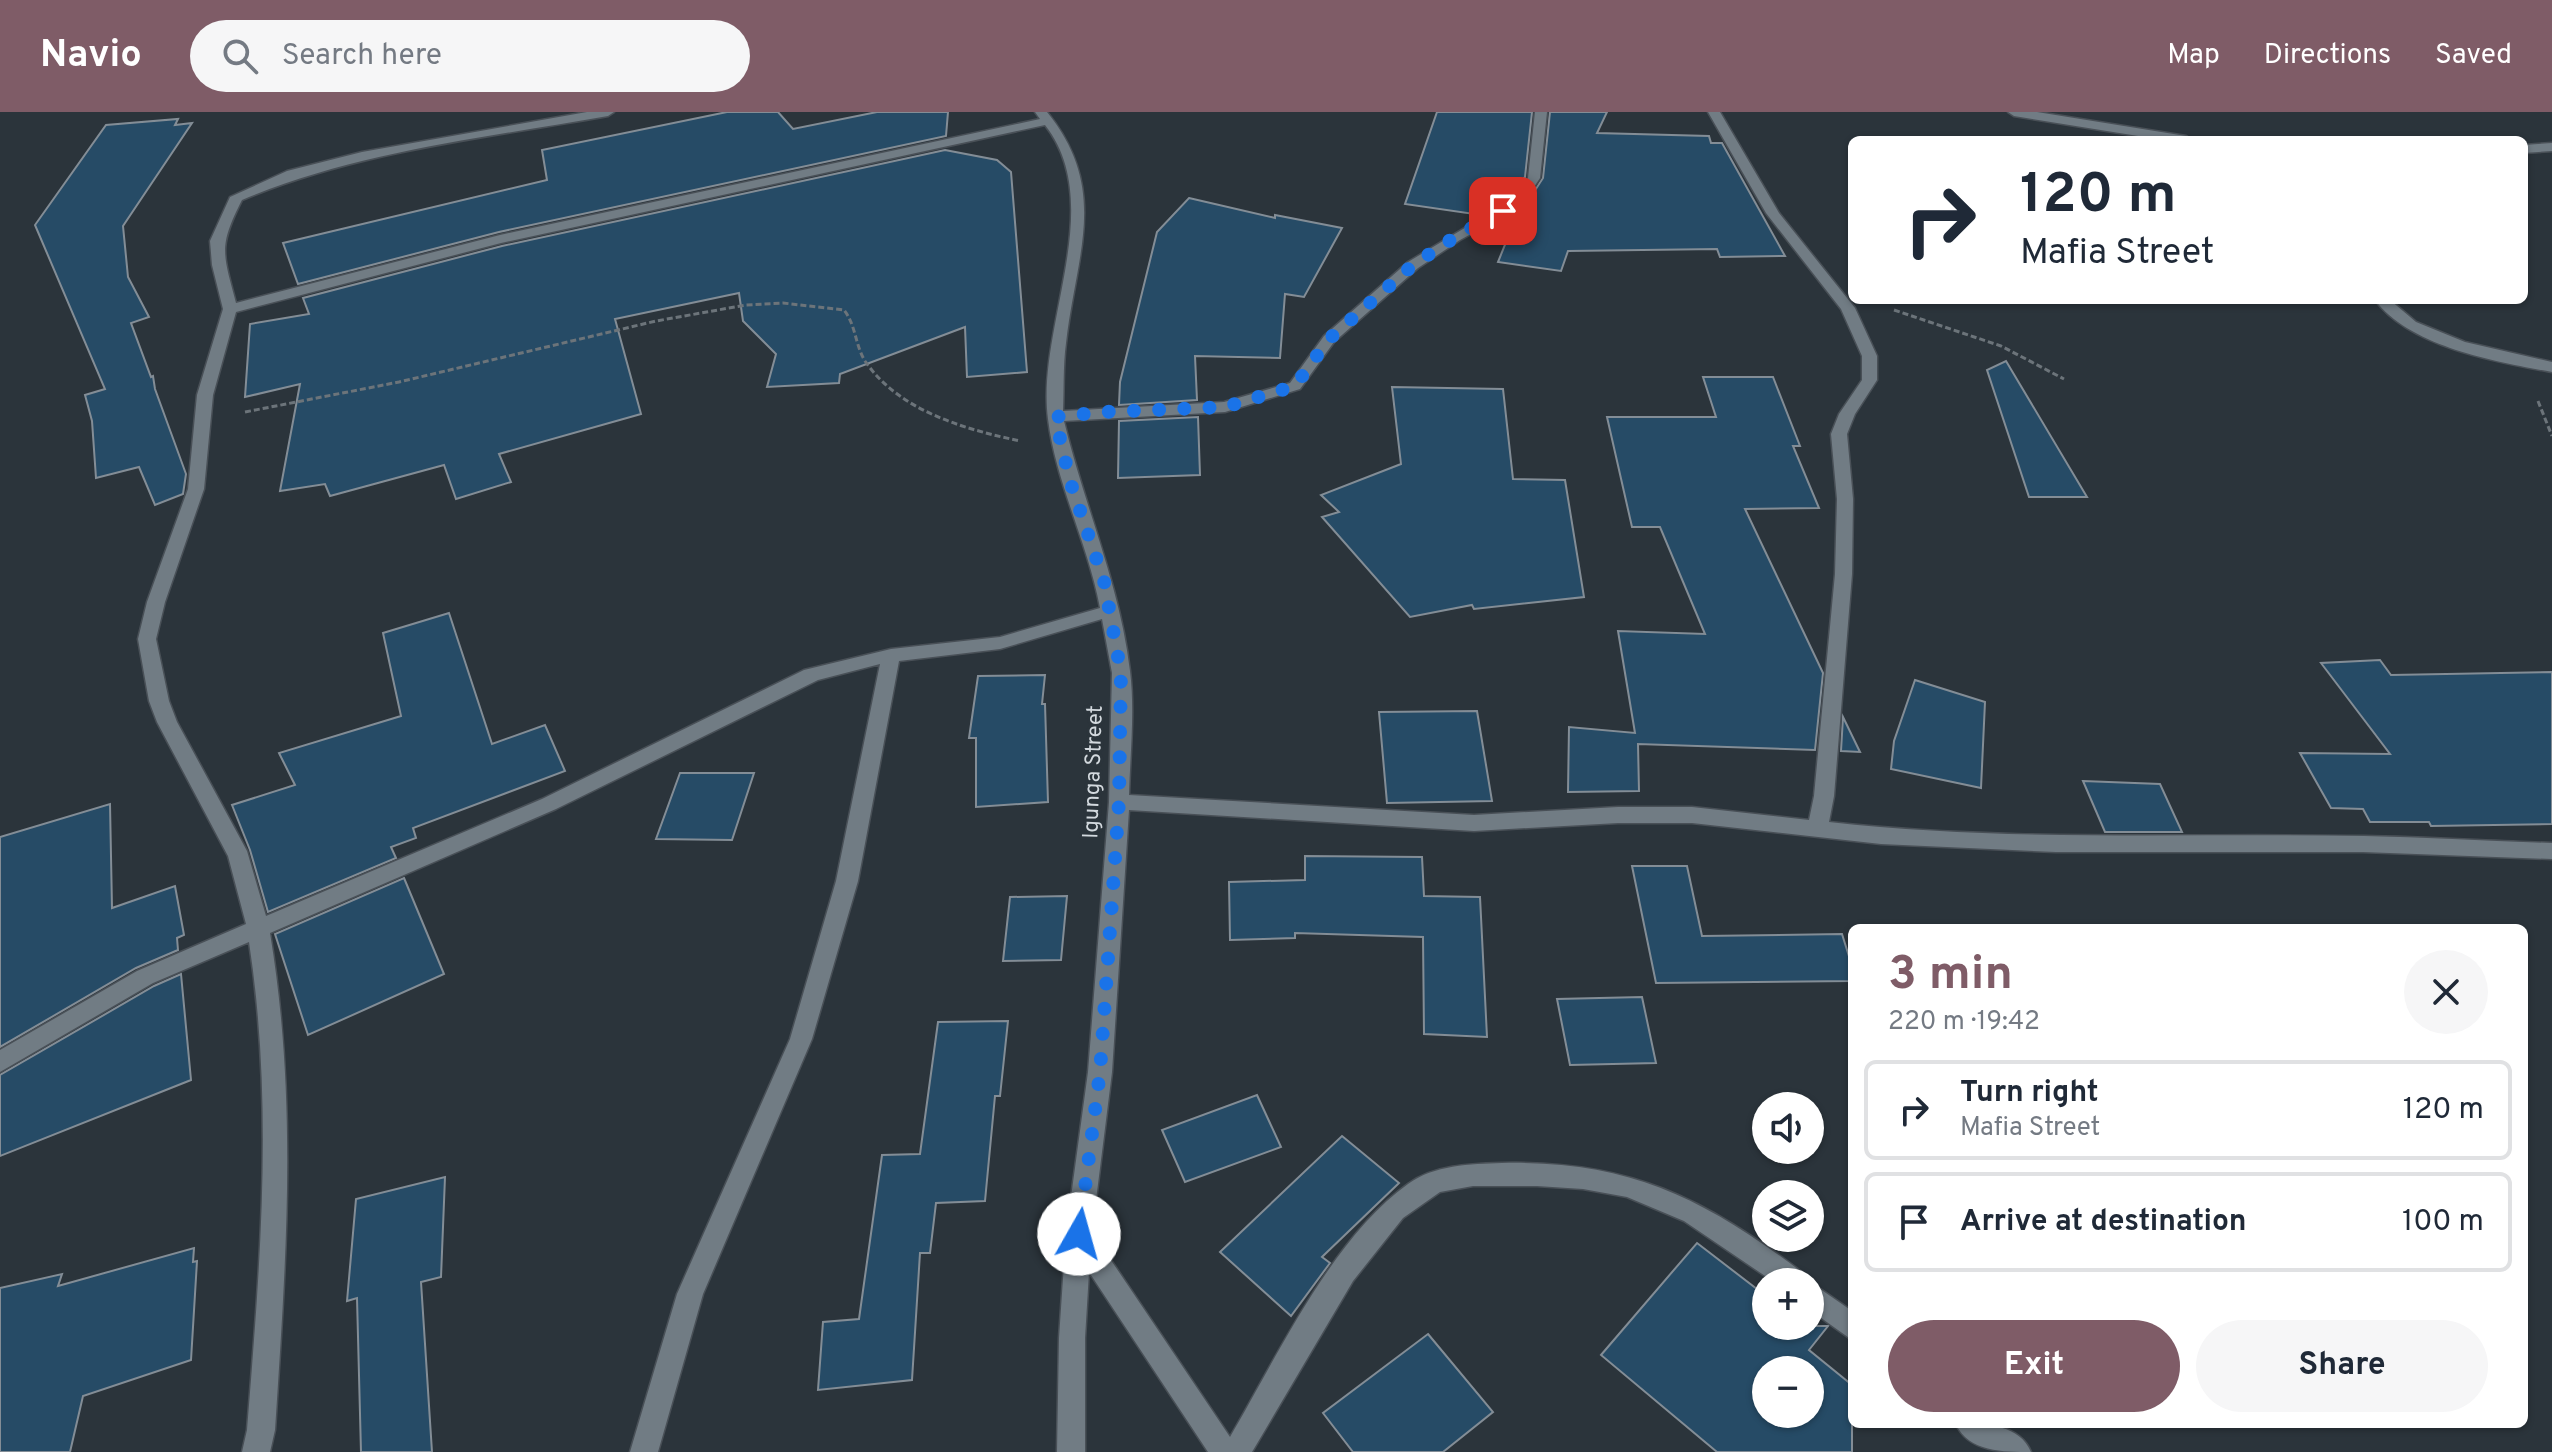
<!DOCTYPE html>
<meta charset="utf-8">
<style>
body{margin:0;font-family:Overpass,sans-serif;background:#f6f6f7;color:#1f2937;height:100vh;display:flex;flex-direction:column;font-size:30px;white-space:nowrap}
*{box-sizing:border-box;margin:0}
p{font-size:26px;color:#747a83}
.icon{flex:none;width:44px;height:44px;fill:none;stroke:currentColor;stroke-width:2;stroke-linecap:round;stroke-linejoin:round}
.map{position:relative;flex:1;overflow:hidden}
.side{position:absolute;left:1848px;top:812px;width:680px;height:504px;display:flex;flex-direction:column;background:#fff;border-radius:12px;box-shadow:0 2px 6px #0004}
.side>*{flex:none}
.guide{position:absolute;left:1848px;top:24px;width:680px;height:168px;border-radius:12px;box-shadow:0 2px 6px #0004;background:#fff;color:#1f2937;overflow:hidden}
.controls{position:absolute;left:1752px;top:980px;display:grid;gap:16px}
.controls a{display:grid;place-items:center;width:72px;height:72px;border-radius:50%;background:#fff;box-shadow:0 2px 6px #0004;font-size:40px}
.pin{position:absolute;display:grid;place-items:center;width:68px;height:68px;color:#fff;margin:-34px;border-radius:16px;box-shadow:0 4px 12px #0006}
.me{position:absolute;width:88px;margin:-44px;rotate:7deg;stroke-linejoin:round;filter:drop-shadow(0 0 6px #0008)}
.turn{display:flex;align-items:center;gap:28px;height:168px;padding:0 40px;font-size:36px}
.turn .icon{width:104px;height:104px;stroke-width:2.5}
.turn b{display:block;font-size:56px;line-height:68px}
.round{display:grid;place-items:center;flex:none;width:84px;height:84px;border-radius:42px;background:#f6f6f7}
.headline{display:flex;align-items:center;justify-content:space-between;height:136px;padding:0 40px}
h1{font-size:48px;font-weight:700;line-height:60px;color:#7f5c67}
.cta{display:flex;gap:16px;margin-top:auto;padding:16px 40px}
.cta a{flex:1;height:92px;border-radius:48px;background:#7f5c67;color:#fff;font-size:32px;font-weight:700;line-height:92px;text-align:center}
.cta a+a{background:#f6f6f7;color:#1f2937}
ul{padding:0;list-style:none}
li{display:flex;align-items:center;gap:24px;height:100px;margin:0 16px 12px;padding:0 24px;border:4px solid #e0e1e3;border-radius:12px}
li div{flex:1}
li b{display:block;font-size:30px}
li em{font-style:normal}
header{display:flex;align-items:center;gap:48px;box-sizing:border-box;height:112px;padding:0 40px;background:#7f5c67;color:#fff}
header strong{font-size:38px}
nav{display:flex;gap:44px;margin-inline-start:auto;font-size:28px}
.search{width:560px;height:72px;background:#f6f6f7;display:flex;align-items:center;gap:20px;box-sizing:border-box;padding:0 28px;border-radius:44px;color:#747a83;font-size:30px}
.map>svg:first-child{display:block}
</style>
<header>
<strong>Navio</strong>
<div class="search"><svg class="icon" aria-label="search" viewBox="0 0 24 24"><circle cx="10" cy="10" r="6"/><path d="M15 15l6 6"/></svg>Search here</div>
<nav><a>Map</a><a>Directions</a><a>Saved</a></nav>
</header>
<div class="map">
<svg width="2552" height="1340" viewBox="0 0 2552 1340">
<rect width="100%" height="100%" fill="#2b343b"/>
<g fill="#264b66" stroke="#838d96" stroke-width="2" fill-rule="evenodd">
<polygon points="727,0 778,0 793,17 877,0 948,0 946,24 499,120 298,172 283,131 547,68 542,38"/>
<polygon points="1437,0 1532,0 1525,65 1496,94 1481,103 1405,92"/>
<polygon points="1550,0 1607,0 1597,21 1709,24 1711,31 1722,31 1785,144 1720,145 1717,137 1568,139 1561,159 1498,150 1515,108 1506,107 1530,86 1543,66"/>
<polygon points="178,7 175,13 192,11 123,114 128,165 149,205 131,211 151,265 153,264 155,277 186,362 183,382 155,393 139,355 96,366 92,309 85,283 105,277 35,113 106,13"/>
<polygon points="945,38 997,48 1011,60 1027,260 967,265 965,215 840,262 839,271 767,275 776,242 743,209 739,181 615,207 641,302 499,342 511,370 456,387 444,353 330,384 325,372 280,379 300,272 245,285 250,212 309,202 303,186 502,134"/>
<polygon points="1189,86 1275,106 1275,103 1342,116 1304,185 1285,182 1280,246 1195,244 1197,288 1119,293 1120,270 1157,120"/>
<polygon points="2006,249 2087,385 2029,385 1987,258"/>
<polygon points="1703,265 1773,265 1800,334 1793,334 1819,396 1745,397 1823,561 1815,638 1638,632 1639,679 1568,680 1569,615 1635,621 1618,519 1705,522 1660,415 1632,415 1607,305 1716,305"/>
<polygon points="1392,275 1503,277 1513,367 1565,368 1584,485 1474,497 1472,493 1410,505 1322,405 1339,400 1321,383 1401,352"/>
<polygon points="1198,305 1200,363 1118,366 1119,309"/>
<polygon points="449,501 492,632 545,613 565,659 413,716 416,726 391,735 396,746 268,800 250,738 232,693 295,673 279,641 401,604 383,521"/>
<polygon points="2380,548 2391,563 2552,560 2552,712 2431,714 2429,710 2370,710 2363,697 2331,696 2300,641 2390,642 2321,551"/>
<polygon points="1045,563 1042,592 1045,592 1048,690 976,695 976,626 969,626 978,564"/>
<polygon points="1915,568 1985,590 1981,676 1891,657 1894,629"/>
<polygon points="1477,599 1492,689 1387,691 1379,600"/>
<polygon points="1843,605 1860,640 1841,639"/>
<polygon points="680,661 754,661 732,728 656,727"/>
<polygon points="2083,669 2160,672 2182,720 2105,720"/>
<polygon points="110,692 112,796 175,774 184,823 177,826 178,838 136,856 0,935 0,725"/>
<polygon points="1305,744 1422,745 1424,784 1480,785 1487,925 1424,922 1423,825 1295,821 1295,826 1230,828 1229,770 1305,768"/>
<polygon points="1632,754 1687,754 1702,824 1842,822 1852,854 1852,869 1656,871"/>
<polygon points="404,766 444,862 308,923 275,822"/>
<polygon points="1067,784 1061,848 1003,849 1010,785"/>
<polygon points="181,862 191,968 0,1044 0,963 154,874"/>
<polygon points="1642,885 1656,951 1570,953 1557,887"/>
<polygon points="1008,909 1000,984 995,984 985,1089 936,1091 930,1141 920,1141 912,1268 818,1278 823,1210 859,1207 882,1043 920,1042 938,910"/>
<polygon points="1257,983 1281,1035 1185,1070 1162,1018"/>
<polygon points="1342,1024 1399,1071 1322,1145 1330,1151 1291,1204 1220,1140"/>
<polygon points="445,1065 441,1165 421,1170 432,1340 361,1340 357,1186 347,1189 356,1087"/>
<path d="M1697 1131 1766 1184V1214H1828L1809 1238 1852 1273V1340H1717L1601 1243ZM1766 1258H1810V1302H1766Z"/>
<polygon points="194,1136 193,1150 197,1149 191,1248 83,1284 70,1340 0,1340 0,1176 62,1162 58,1174"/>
<polygon points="1428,1222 1493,1300 1443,1340 1353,1340 1323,1301"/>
</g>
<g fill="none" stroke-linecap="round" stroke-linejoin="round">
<g stroke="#495057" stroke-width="3">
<g id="minor">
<path d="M587 0H614L608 4C485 26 358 39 242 88 218 135 223 141 236 191L500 123 1040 7 1035 0H1047C1110 78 1076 142 1066 231 1063 253 1064 277 1063 299L1224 290 1290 271 1324 224 1408 150 1498 96 1518 78 1528 66 1535 0H1547L1540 66 1528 84 1508 102 1460 128 1418 156 1334 230 1300 277 1225 300 1064 309C1084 393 1120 473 1130 559 1135 599 1130 643 1129 683L1474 703 1618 695H1692L1809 708 1814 684 1835 462 1837 387 1831 322 1839 302 1862 268V244L1841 197 1766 101 1708 0H1720L1779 101 1855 196 1877 244V268L1855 302 1847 322 1853 387 1852 462 1834 684 1829 710C2007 730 2185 721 2364 724 2426 725 2489 729 2552 731V747L2363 740H2056L1881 732 1692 711H1618L1474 719 1129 698 1112 960 1092 1120 1230 1325C1277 1245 1332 1126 1408 1072 1434 1053 1470 1052 1502 1051 1629 1048 1704 1086 1803 1161L1807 1170H1774L1684 1109 1627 1085 1583 1077 1537 1074H1473L1440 1080 1403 1106 1353 1169 1252 1340H1208L1089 1160 1085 1226V1340H1057L1059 1226 1066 1122 1088 960 1109 690 1112 561 1102 507 1000 537 899 549 858 769 812 927 703 1182 658 1340H630L677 1182 790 927 836 769 880 552 818 568 556 697 270 821C298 990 286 1148 275 1318L270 1340H242L247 1318C260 1155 274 993 249 830L153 871 0 960V938L137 859 246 812 228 744 157 610 149 589 138 527 147 490 188 377 197 283 223 197 212 153 210 129 230 85 287 59 362 40ZM1045 13C1108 93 1036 215 1048 307 1056 372 1088 431 1100 496L1000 525 891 537 804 558 542 687 266 804 247 739 177 610 169 589 156 527 165 490 204 377 213 283 236 200 501 131Z"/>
<polygon points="2008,0 2037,0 2186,24 2192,28 2163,28 2014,4"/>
<polygon points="2552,31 2552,39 2524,41 2524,33"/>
<path d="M2375 188H2390L2416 210 2465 230 2552 250V260C2497 250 2410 235 2375 188Z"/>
<polygon points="1809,1170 1810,1170 1852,1199 1852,1228 1810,1198"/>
<path d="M1956 1312C1983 1312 2019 1311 2031 1340 2004 1340 1968 1340 1956 1312Z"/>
</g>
</g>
<g stroke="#6c747a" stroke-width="3" stroke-dasharray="6 3" stroke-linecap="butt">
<polyline points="1894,198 2001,234 2064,267"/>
<polyline points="2538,289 2552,324"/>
<path d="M245 300 399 270 656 209 746 193 783 191 844 198C856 213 855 233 865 249 899 299 964 317 1020 329"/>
</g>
<use href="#minor" fill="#717c84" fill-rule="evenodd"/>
</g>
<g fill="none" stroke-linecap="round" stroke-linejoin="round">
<polyline stroke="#1a73e8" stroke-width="14" stroke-dasharray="0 25.2" points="1079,1122 1100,960 1119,690 1121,561 1104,469 1070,369 1055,305 1102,300 1225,295 1295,274 1329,227 1413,153 1455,125 1503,99"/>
</g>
<g text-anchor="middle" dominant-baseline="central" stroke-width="6" stroke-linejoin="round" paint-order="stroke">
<g font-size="22" fill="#d3d9de" stroke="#2b343b">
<text transform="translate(1094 660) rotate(-88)">Igunga Street</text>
</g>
</g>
</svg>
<div class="controls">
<a><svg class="icon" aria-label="sound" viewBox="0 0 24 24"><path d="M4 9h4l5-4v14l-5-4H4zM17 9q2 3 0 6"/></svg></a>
<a><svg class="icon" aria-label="layers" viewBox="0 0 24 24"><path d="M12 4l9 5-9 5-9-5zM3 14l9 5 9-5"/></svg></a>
<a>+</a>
<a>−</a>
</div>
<div class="pin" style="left:1503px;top:99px;background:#d93025"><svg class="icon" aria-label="arrive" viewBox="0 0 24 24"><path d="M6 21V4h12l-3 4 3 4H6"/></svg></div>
<svg class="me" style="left:1079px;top:1122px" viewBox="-20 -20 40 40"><circle r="19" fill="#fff"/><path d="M0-13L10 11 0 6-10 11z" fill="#1a73e8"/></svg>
<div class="guide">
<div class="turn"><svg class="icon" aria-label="right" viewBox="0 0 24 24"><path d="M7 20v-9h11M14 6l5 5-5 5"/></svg><div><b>120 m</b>Mafia Street</div></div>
</div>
<section class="side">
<div class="headline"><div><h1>3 min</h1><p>220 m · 19:42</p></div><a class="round"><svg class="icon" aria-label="close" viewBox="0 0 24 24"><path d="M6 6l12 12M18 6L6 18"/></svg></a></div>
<ul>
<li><svg class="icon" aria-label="right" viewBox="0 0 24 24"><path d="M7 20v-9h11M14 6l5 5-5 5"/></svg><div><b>Turn right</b><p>Mafia Street</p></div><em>120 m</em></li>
<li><svg class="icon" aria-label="arrive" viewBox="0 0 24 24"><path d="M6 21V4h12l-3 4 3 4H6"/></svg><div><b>Arrive at destination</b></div><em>100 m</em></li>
</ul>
<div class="cta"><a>Exit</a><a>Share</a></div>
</section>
</div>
